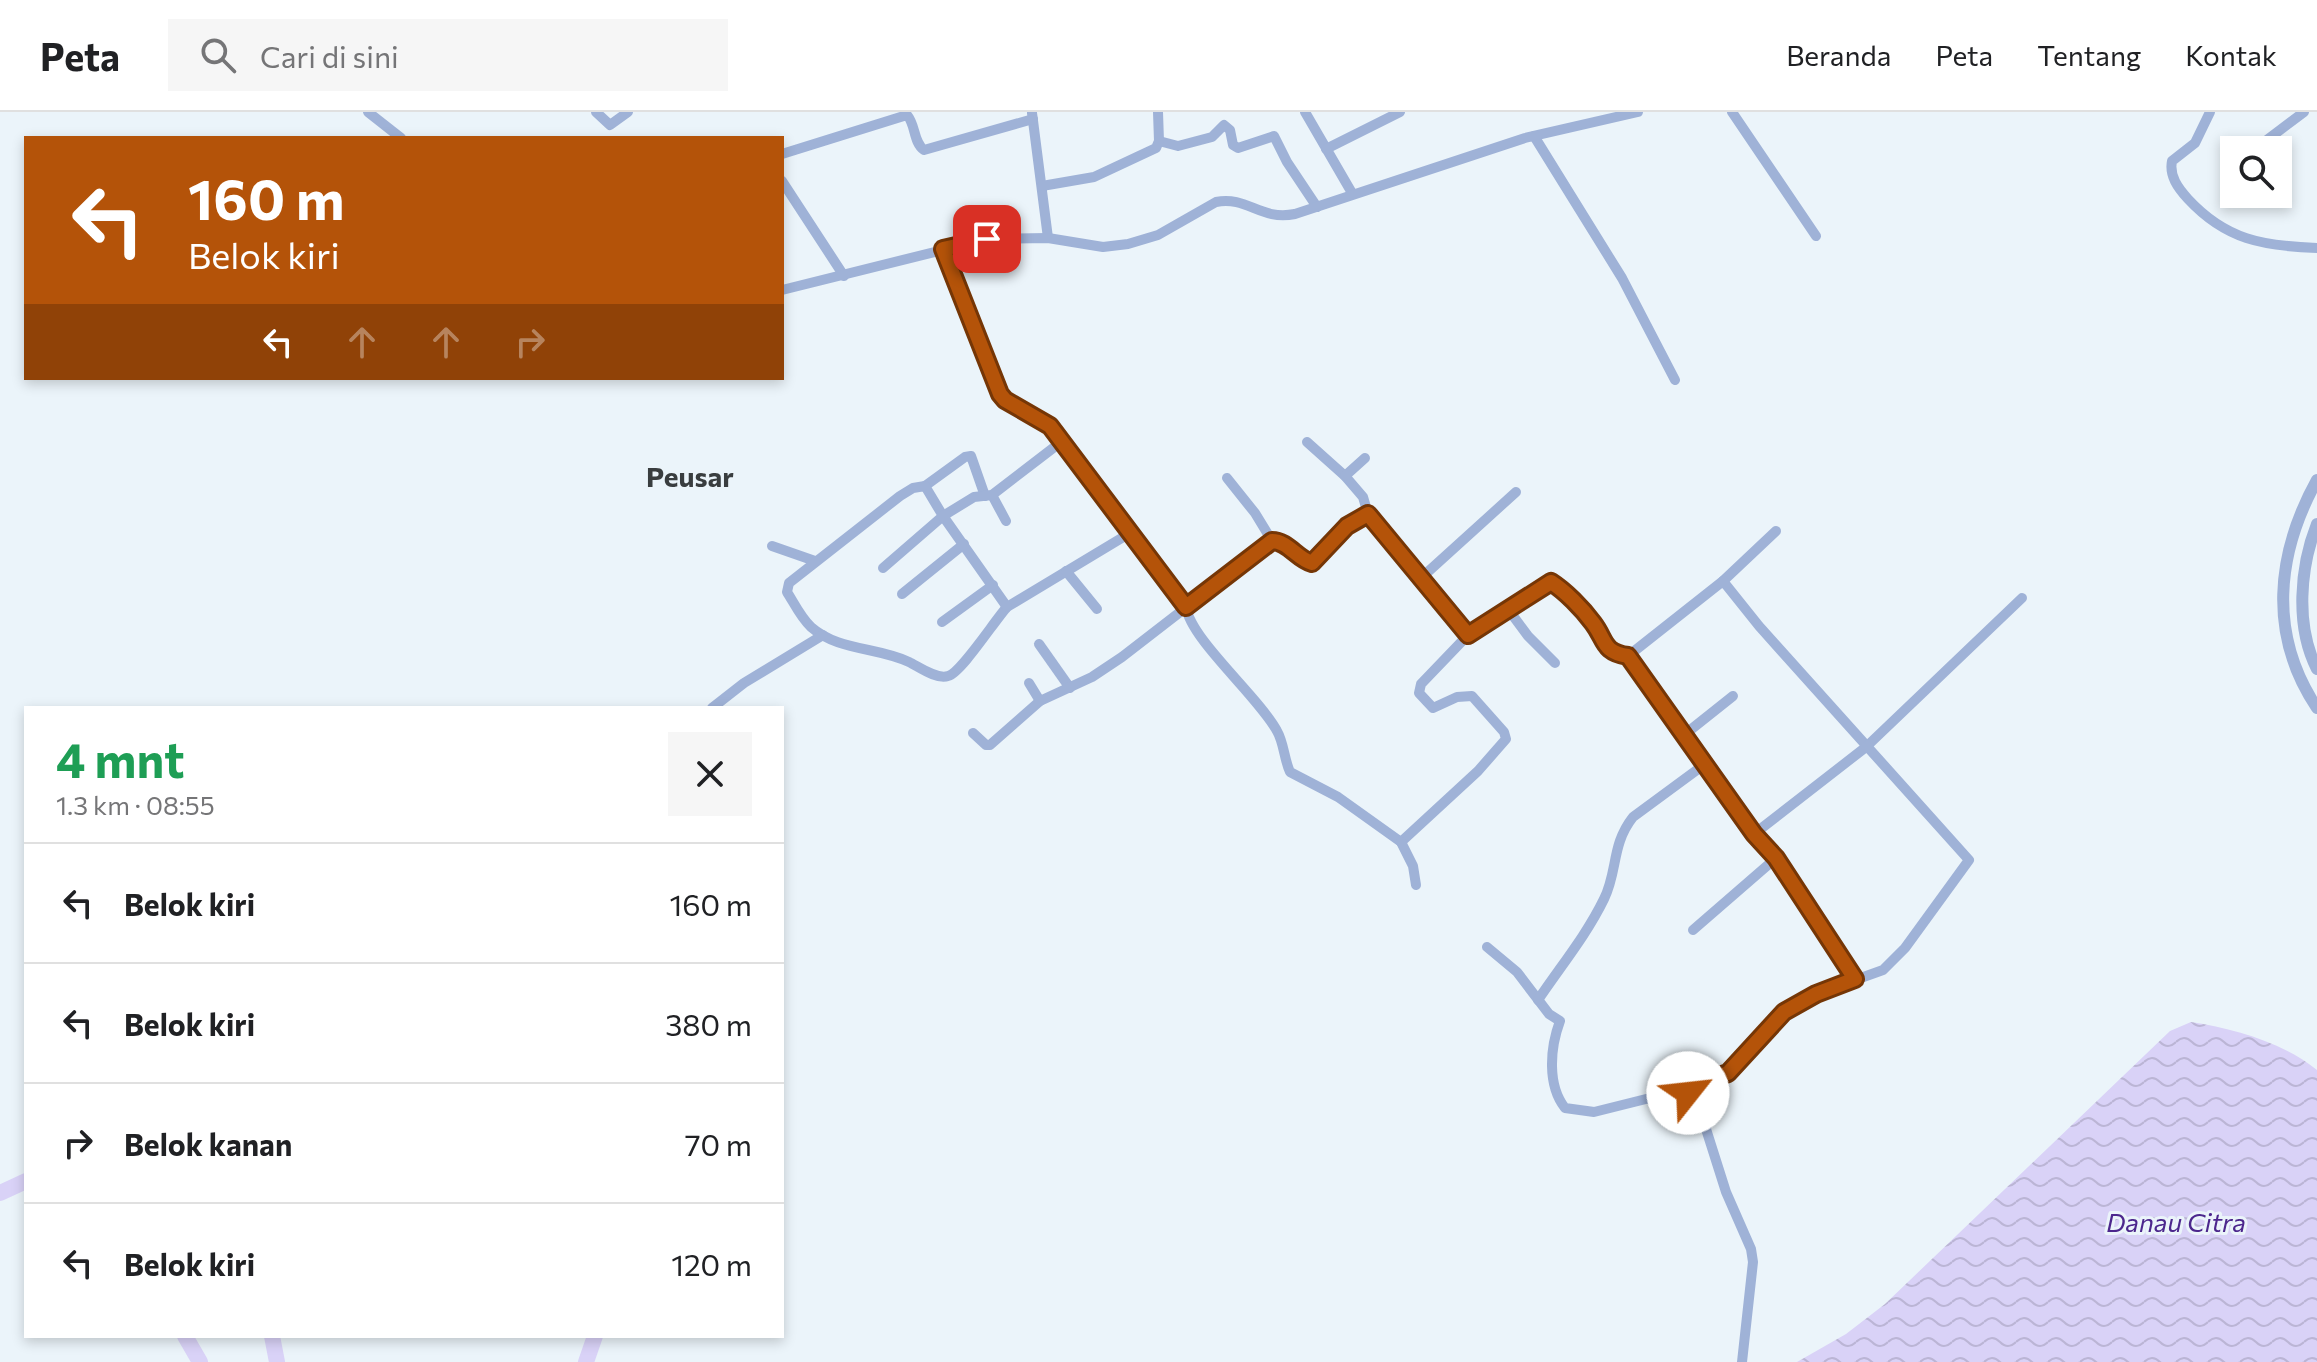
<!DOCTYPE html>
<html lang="id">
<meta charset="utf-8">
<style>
body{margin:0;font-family:Commissioner,sans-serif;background:#f6f6f6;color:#202124;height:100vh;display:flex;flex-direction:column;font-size:30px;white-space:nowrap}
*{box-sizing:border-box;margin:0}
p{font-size:26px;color:#757577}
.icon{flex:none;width:44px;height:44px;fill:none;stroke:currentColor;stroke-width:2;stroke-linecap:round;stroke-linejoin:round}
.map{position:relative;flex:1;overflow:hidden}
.side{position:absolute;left:24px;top:594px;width:760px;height:632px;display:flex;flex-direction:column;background:#fff;border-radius:0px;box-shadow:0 4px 12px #0003}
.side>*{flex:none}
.top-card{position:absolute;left:24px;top:24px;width:760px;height:244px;border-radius:0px;box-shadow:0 4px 12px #0003;background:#b45309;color:#fff;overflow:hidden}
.tools{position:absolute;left:2220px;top:24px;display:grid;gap:16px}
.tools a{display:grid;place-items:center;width:72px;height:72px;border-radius:0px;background:#fff;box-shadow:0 4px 12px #0003;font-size:40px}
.pin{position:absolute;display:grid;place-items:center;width:68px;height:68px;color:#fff;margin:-34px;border-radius:16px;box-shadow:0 4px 12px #0006}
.me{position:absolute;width:88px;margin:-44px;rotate:61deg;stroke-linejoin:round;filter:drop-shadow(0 0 6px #0008)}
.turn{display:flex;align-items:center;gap:28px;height:168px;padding:0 32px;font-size:36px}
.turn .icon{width:104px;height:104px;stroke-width:2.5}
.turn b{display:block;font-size:56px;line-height:68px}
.lanes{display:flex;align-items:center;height:76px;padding:0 32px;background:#0003;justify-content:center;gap:40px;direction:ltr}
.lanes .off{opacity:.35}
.round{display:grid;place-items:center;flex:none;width:84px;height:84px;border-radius:0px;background:#f6f6f6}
.summary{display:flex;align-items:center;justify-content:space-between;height:136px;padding:0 32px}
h1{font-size:48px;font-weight:700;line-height:60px;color:#1e9e55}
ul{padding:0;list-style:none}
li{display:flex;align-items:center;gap:24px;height:120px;padding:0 32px;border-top:2px solid #e0e0e0}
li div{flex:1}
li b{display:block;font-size:30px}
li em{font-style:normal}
header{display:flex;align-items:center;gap:48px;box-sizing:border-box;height:112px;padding:0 40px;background:#fff;border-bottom:2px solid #e0e0e0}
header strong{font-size:38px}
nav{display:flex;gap:44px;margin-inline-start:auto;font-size:28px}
.search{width:560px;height:72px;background:#f6f6f6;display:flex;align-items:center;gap:20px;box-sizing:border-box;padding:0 28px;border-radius:0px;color:#757577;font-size:30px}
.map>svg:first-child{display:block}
</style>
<header>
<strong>Peta</strong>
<div class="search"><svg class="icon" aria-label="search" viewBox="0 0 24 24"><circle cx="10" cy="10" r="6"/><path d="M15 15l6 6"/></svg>Cari di sini</div>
<nav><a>Beranda</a><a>Peta</a><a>Tentang</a><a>Kontak</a></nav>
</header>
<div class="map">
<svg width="2317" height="1250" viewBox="0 0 2317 1250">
<defs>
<pattern id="water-waves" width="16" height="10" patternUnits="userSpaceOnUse" patternTransform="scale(2)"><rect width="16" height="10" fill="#d9d2f7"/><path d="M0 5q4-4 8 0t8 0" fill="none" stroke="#bbb5d5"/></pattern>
</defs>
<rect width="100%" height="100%" fill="#ebf4fa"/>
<path fill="url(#water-waves)" d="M2191 910C2235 917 2282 930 2317 958V1250H1797L1846 1222 1885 1192 2170 919Z"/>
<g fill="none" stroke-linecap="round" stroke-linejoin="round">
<g stroke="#d9d2f7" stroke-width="16">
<polyline points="0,1081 26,1069"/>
<polyline points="185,1224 200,1250"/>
<polyline points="272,1224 277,1250"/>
<polyline points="586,1250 595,1224"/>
</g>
<g stroke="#9fb2d7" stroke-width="10">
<polyline points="368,0 401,26"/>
<polyline points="596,0 610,13 628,0"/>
<polyline points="1305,0 1352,81"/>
<polyline points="1732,0 1816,124"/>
<path d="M2210 0 2195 31 2172 49C2169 64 2178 76 2188 87 2226 128 2263 134 2317 136"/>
<polyline points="1032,1 1048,126"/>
<polyline points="1534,24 1622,166 1675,268"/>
<polyline points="1159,29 1178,34 1212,25 1224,13 1230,18 1233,33 1238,36 1274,24 1287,50 1317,95"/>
<polyline points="1326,37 1400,0"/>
<polyline points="2255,37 2304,0"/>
<path d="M782 42 907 3C916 13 913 30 924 38L1033 7"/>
<polyline points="782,69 844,164"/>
<polyline points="1042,74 1094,65 1156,36 1159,29 1158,0"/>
<path d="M943 137 1000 282 1005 288 1050 314 1186 495C1191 528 1258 584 1277 619 1284 631 1284 647 1290 660L1338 685 1401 730 1478 659 1506 627 1504 620 1472 584 1457 585 1433 596 1419 581 1421 572 1468 523 1548 470H1553L1594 512 1606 535 1615 542 1628 544 1754 722 1776 746 1855 867"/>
<path d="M782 178 987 127 1048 126 1103 135 1128 132 1158 123 1216 90C1248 84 1260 109 1295 102L1525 26 1638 0"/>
<polyline points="1307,330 1345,364 1363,385 1368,402 1417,464 1468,523"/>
<polyline points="1345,364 1365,346"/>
<polyline points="1227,366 1255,401 1272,429"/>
<polyline points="925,374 965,345 971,344 985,384"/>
<polyline points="992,383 1006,409"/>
<polyline points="772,434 815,449"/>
<path d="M883 456 943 404 925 374 913 376 900 384 789 471 787 480C794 491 801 506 811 515 838 539 878 535 909 550 919 555 937 568 948 564 961 561 995 508 1007 495L1130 421"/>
<polyline points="1066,459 1097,497"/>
<polyline points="1420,467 1516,380"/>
<polyline points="1723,469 1776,419"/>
<polyline points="902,482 964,432"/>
<polyline points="1007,495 943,404 974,385 992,383 1061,330"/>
<polyline points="1508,497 1528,524 1555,551"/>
<polyline points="942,510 993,473"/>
<polyline points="1039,532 1070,576"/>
<polyline points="1628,544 1723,469 1759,514 1969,748 1905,836 1883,858 1816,882 1784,900 1712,979 1706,1017 1726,1080 1751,1137 1753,1150 1742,1250"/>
<polyline points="1029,571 1040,589"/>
<polyline points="712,596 744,571 823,523"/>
<path d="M973 621 986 633H990L1040 589 1092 565 1122 545 1272 429C1288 429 1296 447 1312 451L1347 414 1368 402"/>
<polyline points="1684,623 1733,584"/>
<polyline points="1754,722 1866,635 2022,486"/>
<polyline points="1401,730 1413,754 1416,773"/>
<polyline points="1693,818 1776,746"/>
<path d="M1487 835 1517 860 1549 902 1560 909C1550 936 1547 973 1565 996L1594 1000 1690 976"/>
<path d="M1538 888C1560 855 1586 824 1604 787 1618 759 1611 733 1633 705L1705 652"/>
<polyline points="1706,1017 1693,999 1688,979 1697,971 1726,962"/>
</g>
<g stroke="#9fb2d7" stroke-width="12">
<path d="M2317 368C2276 442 2268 523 2317 596"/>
<path d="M2317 412C2300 455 2295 514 2317 557"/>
</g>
</g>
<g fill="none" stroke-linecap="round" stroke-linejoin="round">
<g stroke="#753606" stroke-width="20">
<path id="route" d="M987 127 943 137 1000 282 1005 288 1050 314 1186 495 1272 429C1288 429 1297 447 1312 451L1347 414 1368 402 1468 523 1551 470C1565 479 1582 496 1593 511 1606 528 1602 540 1628 544L1754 722 1776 746 1855 867 1816 882 1784 900 1728 961 1692 974 1688 981"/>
</g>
<use href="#route" stroke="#b45309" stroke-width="14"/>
</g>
<g text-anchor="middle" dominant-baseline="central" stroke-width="6" stroke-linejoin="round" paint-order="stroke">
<g font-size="26" font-style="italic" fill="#4c278d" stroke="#ebf4fa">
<text x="2176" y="1109">Danau Citra</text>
</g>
<g font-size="28" font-weight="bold" fill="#393d3f" stroke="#ebf4fa">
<text x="690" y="364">Peusar</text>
</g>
</g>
</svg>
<div class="tools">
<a><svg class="icon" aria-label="search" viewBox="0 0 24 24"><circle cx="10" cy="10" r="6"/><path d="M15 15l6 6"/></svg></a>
</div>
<div class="pin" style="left:987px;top:127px;background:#d93025"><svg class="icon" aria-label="arrive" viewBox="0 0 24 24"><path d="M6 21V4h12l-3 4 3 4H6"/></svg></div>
<svg class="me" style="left:1688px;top:981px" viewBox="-20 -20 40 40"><circle r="19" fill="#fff"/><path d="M0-13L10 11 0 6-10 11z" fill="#b45309"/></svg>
<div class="top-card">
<div class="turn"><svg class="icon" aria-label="left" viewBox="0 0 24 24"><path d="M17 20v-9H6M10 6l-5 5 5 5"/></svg><div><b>160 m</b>Belok kiri</div></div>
<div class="lanes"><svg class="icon" aria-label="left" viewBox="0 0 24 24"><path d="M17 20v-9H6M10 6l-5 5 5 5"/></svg><svg class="icon off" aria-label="ahead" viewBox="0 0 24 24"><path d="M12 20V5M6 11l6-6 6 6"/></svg><svg class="icon off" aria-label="ahead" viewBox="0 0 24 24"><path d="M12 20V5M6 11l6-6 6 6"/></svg><svg class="icon off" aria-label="right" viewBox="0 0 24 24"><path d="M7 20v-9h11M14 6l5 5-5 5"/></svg></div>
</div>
<section class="side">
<div class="summary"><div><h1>4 mnt</h1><p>1.3 km · 08:55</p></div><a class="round"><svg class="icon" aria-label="close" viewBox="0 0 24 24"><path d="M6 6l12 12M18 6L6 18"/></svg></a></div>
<ul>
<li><svg class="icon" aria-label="left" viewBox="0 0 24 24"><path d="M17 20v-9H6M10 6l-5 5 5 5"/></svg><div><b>Belok kiri</b></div><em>160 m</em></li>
<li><svg class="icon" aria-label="left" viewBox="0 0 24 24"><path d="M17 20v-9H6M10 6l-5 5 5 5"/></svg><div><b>Belok kiri</b></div><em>380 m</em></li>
<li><svg class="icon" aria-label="right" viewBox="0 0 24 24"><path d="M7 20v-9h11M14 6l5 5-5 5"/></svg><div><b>Belok kanan</b></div><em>70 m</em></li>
<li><svg class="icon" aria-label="left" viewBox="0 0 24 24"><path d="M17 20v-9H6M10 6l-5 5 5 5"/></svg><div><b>Belok kiri</b></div><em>120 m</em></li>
</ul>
</section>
</div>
